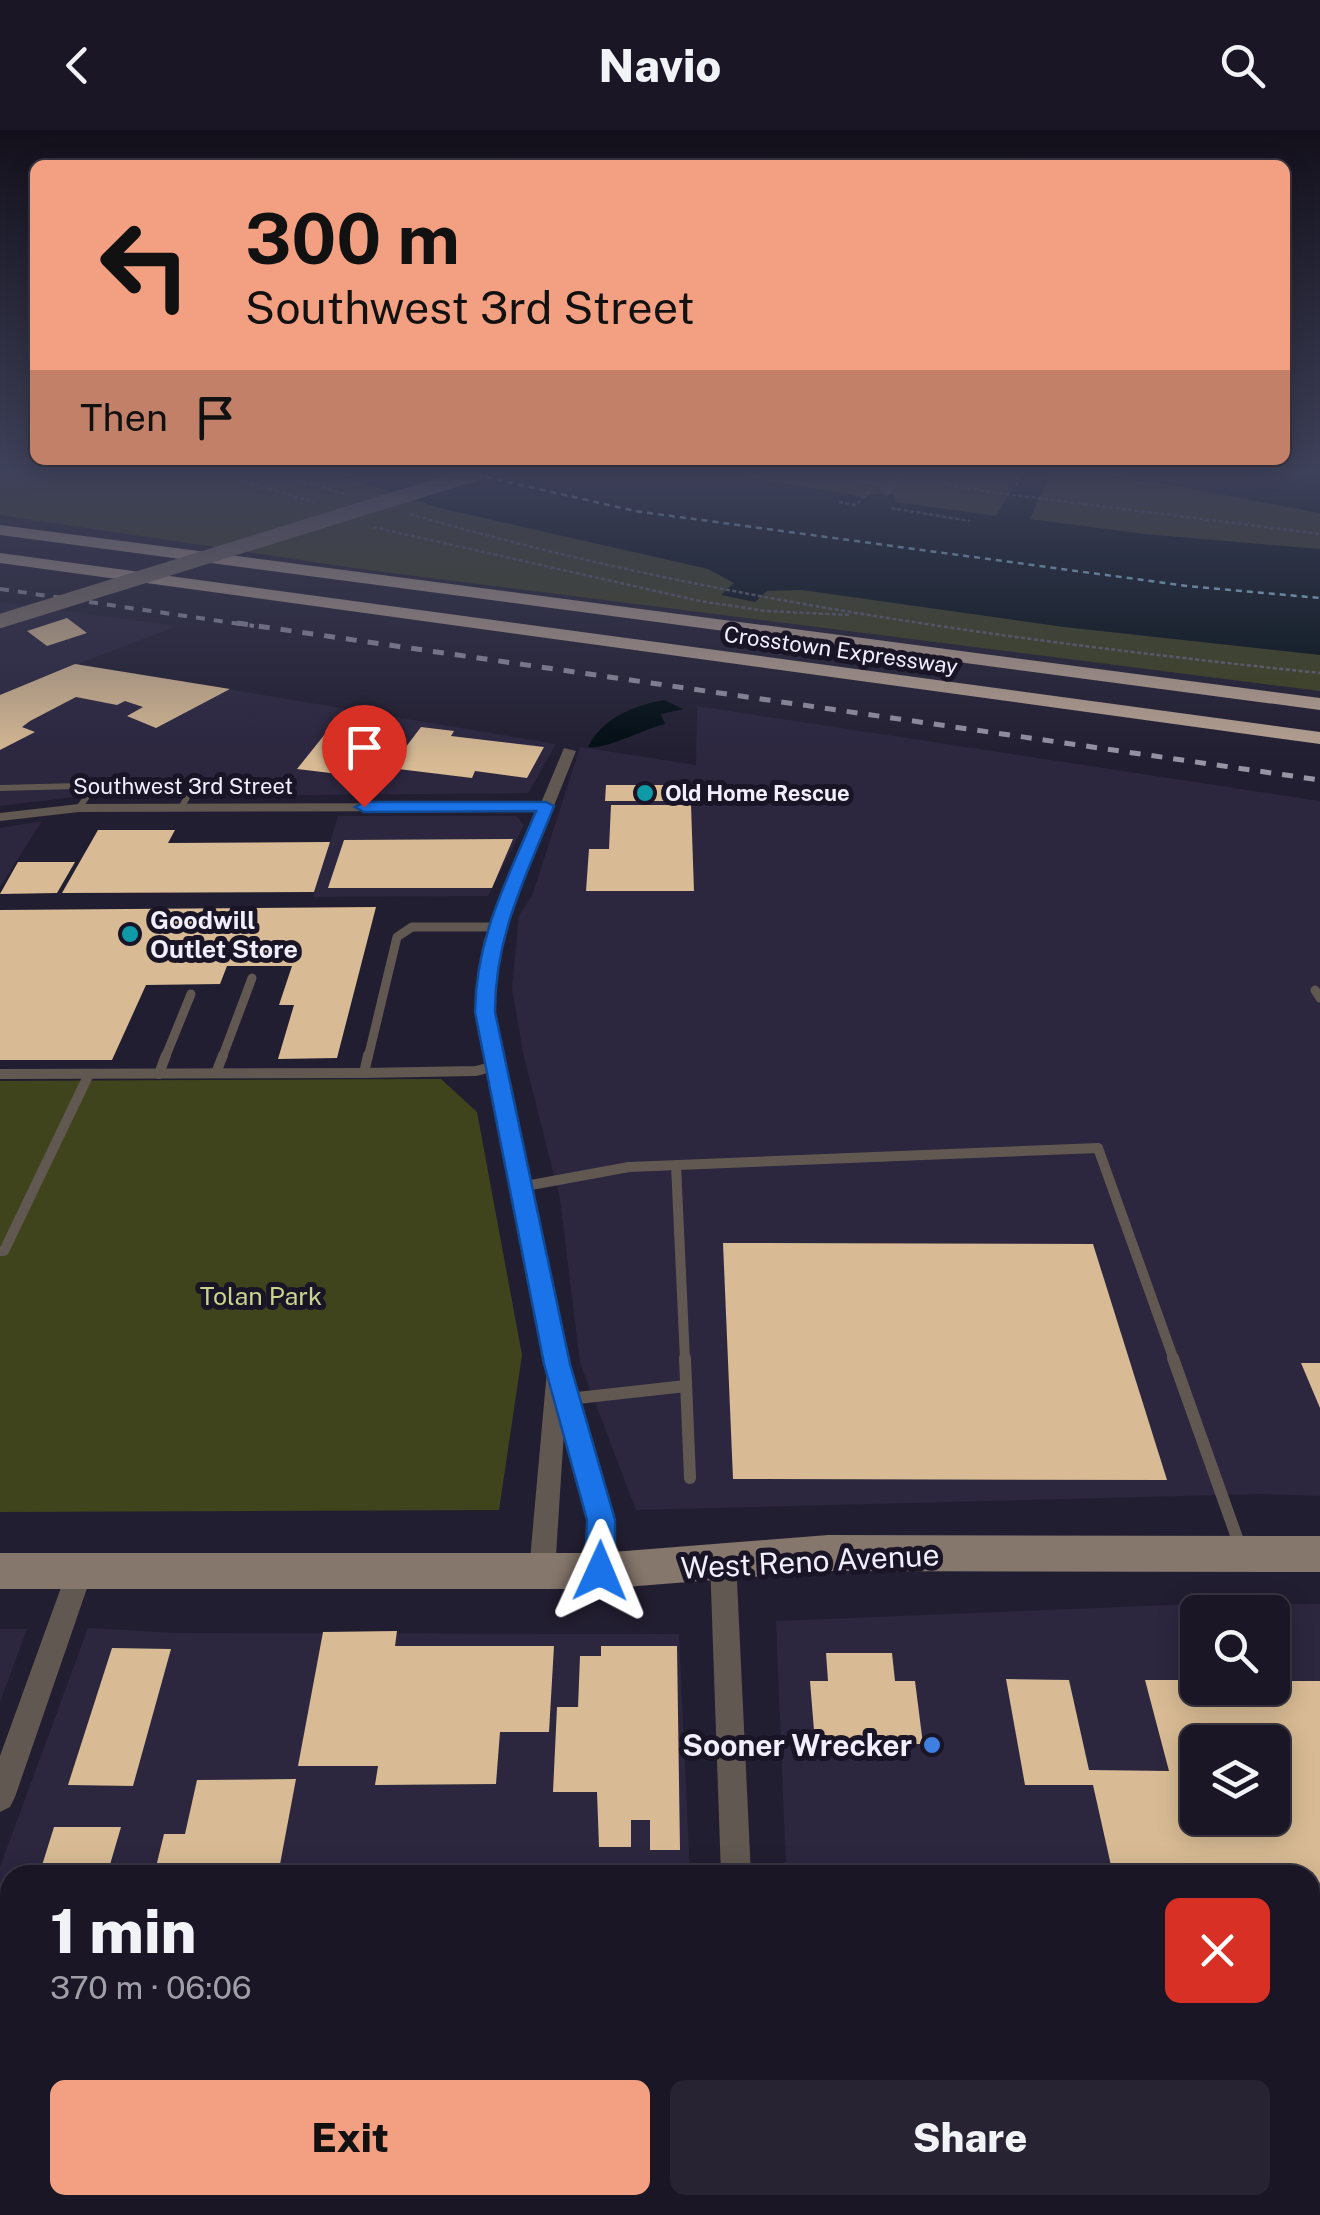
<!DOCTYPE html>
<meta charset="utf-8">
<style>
body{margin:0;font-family:"Public Sans",sans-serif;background:#272332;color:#f1f3f6;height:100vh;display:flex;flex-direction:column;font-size:38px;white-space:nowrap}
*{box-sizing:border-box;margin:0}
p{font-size:32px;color:#9f9fa7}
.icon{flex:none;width:55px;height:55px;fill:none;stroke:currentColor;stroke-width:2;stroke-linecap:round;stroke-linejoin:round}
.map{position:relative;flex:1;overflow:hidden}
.sheet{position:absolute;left:0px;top:1735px;width:1320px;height:350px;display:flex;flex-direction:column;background:#1a1625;border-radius:30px 30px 0 0;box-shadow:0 5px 25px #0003,0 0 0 2px #383542}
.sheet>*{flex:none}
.guide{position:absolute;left:30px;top:30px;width:1260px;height:305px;border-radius:15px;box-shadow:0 5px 25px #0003,0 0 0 2px #383542;background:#f2a081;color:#111;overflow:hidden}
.tools{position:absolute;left:1180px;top:1465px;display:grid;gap:20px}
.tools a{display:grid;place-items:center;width:110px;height:110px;border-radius:15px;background:#1a1625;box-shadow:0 5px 25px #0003,0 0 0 2px #383542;font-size:50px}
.pin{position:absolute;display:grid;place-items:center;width:85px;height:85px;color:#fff;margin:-102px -42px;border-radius:50% 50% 50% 0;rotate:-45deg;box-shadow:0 0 10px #0007}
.pin .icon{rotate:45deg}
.me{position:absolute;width:110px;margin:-55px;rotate:1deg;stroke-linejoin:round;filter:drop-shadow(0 0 8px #0008)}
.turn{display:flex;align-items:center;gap:35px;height:210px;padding:0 50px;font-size:45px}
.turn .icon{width:130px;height:130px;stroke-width:2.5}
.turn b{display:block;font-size:70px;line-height:85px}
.then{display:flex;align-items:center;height:95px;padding:0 50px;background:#0003;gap:20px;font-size:38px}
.round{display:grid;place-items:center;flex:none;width:105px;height:105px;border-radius:15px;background:#272332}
.headline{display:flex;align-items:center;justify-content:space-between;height:170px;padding:0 50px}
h1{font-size:60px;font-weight:800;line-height:75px}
.cta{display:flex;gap:20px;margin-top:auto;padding:20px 50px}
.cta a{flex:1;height:115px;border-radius:15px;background:#f2a081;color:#111;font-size:40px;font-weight:800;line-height:115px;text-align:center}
.cta a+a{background:#272332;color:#f1f3f6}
header{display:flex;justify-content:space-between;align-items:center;height:130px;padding:0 50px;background:#1a1625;font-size:45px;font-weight:800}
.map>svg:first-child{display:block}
</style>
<header><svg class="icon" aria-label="back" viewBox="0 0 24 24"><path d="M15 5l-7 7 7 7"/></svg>Navio<svg class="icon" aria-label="search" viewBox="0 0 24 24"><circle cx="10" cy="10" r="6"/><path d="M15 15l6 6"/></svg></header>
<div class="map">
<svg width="1320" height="2085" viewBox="0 0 1320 2085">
<rect width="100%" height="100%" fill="#221e31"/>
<g fill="#2c263f" fill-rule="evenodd">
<polygon points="0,472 177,496 78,534 556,614 528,663 74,667 0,676"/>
<polygon points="697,576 1320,671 1320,1366 1260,1364 636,1380 580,1233 560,1069 523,923 512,858 519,785 532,766 580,617 696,635"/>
<polygon points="338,686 516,686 524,695 488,766 313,767"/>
<polygon points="42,691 0,757 0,698"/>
<path d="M1193 1474H1320V1942L1310 1943V1745H940L935 1741 786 1738 776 1491ZM1198 1482H1272V1558H1198ZM1198 1612H1272V1688H1198Z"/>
<polygon points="88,1498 177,1503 679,1504 690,1745 10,1745 10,2075 705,2075 705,2085 0,2085 0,1737"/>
<polygon points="0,1499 27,1499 0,1572"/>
</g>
<g fill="#40441c">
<polygon points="0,342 1320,342 1320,561 368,440 0,385"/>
<polygon points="441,949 477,982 522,1225 499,1380 0,1382 0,951"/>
</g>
<g fill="#000d11">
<polygon points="328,342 717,342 863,367 879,363 895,365 895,372 996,386 1011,360 1008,356 1014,342 1320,342 1320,383 1165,354 1075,344 1049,346 1030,389 1145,404 1320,419 1320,525 1064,497 802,460 767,461 755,472 721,465 734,453 708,439 440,378"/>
<path d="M664 570 683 579 661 584 665 594C643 599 606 620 588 617 602 588 633 576 664 570Z"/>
</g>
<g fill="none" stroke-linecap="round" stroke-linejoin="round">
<polyline stroke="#a3e8fc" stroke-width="2.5" stroke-dasharray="6 5" stroke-linecap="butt" points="486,347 635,381 1187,456 1320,468"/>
</g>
<g fill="#d8bb94" fill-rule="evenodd">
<polygon points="67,488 87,503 47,516 27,501"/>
<polygon points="75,534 230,559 156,598 127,586 143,577 125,571 117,575 76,567 30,591 22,597 35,602 0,620 0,565"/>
<polygon points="421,597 454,601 451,606 544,617 527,648 475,641 472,648 390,638"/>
<polygon points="329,599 394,607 364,647 297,639"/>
<polygon points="606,655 684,655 684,671 605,671"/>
<polygon points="611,675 691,675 694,761 586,761 589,719 609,719"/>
<polygon points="98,700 175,700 168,713 330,712 314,762 62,763"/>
<polygon points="513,709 492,758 328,758 344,710"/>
<polygon points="18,732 75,732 57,763 0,764"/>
<polygon points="376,777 337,928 278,929 294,875 279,875 292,836 227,836 220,854 146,855 112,930 0,930 0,780"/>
<polygon points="723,1113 1093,1114 1167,1350 733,1349"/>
<polygon points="1301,1233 1320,1233 1320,1278"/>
<polygon points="397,1501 395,1516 554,1516 549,1602 500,1602 496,1654 375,1655 378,1636 298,1636 323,1502"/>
<polygon points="601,1516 677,1516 680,1720 650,1720 650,1690 631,1690 631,1717 599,1717 597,1662 553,1662 557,1577 578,1577 580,1526 601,1526"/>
<polygon points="112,1518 171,1519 133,1656 68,1655"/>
<polygon points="826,1523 892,1523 895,1551 915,1551 923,1614 815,1613 810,1551 828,1551"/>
<path d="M1006 1549 1069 1550 1089 1640 1169 1641 1145 1550H1198V1558H1272V1551H1320V1871L1310 1842V1745H1281L1279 1740H1112L1093 1655H1025ZM1198 1612H1272V1688H1198Z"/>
<polygon points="296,1649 278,1745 154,1745 164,1704 185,1704 197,1650"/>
<polygon points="54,1697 121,1697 107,1745 39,1745"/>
<polygon points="0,1896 10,1897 10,2075 111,2075 108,2085 0,2085"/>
<rect x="503" y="2075" width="93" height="10"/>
</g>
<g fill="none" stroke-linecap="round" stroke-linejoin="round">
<g stroke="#686576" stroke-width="2.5" stroke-dasharray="4 2.5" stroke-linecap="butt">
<polyline points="213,342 314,372"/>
<polyline points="272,342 344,364"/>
<polyline points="791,342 825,342"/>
<polyline points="820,342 877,354"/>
<polyline points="925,342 951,355 998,363 1320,404"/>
<polyline points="1005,342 1006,346 1020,348"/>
<polyline points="1115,346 1116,342"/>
<polyline points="1016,356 1022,342"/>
<polyline points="839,372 856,375 872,358"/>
<polyline points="891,378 970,391"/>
<path d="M410 384C705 470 1015 511 1320 543"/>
<polyline points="373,397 700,471 766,481 851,485"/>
</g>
<polyline stroke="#615851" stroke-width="5" points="886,363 905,342"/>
<g stroke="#615851" stroke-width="6">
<polyline points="0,658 195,653 181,678"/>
<polyline points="79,678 96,653"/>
</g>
<g stroke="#615851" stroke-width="9">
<polyline points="1315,860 1320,868"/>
<polyline points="165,928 191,864"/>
<polyline points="222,928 252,848"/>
<polyline points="368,928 397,807 412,797 496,797"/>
</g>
<g stroke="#615851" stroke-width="10">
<polyline points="368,925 364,943 476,941 495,936"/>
<polyline points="216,943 223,925"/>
<polyline points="0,944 364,943"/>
<polyline points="159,944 166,925"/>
<polyline points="676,1035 685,1230"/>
<polyline points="520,1057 629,1037 1098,1018 1174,1230"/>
<polyline points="0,1121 4,1121 89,944"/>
</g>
<g stroke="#615851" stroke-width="12">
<polyline points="685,1228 690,1348"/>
<polyline points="1173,1228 1241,1419"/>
<polyline points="568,1269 686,1256"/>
</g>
<g stroke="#615851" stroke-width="16">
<polyline points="694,1745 733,1744"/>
<polyline points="0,1807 10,1807"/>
</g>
<g fill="#615851" fill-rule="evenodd">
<polygon points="564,618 576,621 500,810 494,842 494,882 568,1234 614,1390 613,1441 609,1450 600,1454 591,1450 587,1441 588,1390 564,1301 555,1441 551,1450 542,1454 533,1450 529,1441 547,1240 476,882 478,842 484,810 537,681 79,682 0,691 0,683 79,674 541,673"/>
<polygon points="723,1417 732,1421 736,1430 751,1745 721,1745 710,1430 714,1421"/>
<polygon points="80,1428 89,1432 93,1441 15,1667 10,1677 0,1682 0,1626 67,1441 71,1432"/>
<rect x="1310" y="1983" width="10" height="34"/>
<rect x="733" y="2075" width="36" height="10"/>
</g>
<polygon fill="#85776c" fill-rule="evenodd" points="828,1405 1320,1406 1320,1442 828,1441 600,1459 0,1459 0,1423 600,1423"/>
<g fill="#baa493" fill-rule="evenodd">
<polygon points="0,395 1320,568 1320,580 0,405"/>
<polygon points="0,423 1320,602 1320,614 0,433"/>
</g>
<polyline stroke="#9794a4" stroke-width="4" stroke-dasharray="9 9" stroke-linecap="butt" points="0,459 254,496"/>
<polyline stroke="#9794a4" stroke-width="5" stroke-dasharray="11 11" stroke-linecap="butt" points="237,493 1320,650"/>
<polyline stroke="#85776c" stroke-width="14" points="0,491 481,342"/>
</g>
<linearGradient id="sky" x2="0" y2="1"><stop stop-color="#13101b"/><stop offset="0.54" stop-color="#3e415a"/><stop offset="1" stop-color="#3e415a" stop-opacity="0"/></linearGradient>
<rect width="1320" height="634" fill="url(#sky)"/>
<path fill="#1a73e8" stroke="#114b97" stroke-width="2.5" d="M546 672 554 676C526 747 495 804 495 882L570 1234 615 1390V1441L611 1452 600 1456 589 1452 585 1441 587 1390 544 1234 475 882C476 806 507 751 536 681L364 682 355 677 364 672Z"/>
<g fill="#0f9aa8" stroke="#191527" stroke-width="4">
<circle cx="645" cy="663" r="10"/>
<circle cx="130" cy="804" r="10"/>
</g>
<circle fill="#3f7fe0" stroke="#191527" stroke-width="4" cx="932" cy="1615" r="10"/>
<g text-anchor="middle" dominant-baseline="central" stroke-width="10" stroke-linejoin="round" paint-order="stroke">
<g font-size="22" fill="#f1effc" stroke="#191527">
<text transform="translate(841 520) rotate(8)">Crosstown Expressway</text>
<text x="183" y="656">Southwest 3rd Street</text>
</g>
<g font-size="22" font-weight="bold" fill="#f1effc" stroke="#191527" text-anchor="start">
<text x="665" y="663">Old Home Rescue</text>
</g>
<g font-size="25" font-weight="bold" fill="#f1effc" stroke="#191527" text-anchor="start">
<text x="150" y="790">Goodwill<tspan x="150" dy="29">Outlet Store</tspan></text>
</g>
<g font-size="25" fill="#cad48d" stroke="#191527">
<text x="261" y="1166">Tolan Park</text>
</g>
<g font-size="30" fill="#f1effc" stroke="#191527">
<text transform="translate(810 1431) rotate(-3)">West Reno Avenue</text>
</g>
<g font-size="30" font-weight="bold" fill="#f1effc" stroke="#191527" text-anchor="end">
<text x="912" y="1615">Sooner Wrecker</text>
</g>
</g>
</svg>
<div class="tools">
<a><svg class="icon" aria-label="search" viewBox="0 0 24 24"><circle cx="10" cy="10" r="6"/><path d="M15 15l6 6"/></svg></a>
<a><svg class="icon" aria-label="layers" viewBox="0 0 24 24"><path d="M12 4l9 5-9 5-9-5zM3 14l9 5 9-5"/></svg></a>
</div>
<div class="pin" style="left:364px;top:677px;background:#d93025"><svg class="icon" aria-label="arrive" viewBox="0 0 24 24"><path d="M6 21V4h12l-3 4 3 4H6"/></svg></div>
<svg class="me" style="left:600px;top:1441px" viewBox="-20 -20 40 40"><path d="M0-17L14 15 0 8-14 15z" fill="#1a73e8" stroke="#fff" stroke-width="4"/></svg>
<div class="guide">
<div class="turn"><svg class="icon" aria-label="left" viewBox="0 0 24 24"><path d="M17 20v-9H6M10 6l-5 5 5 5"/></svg><div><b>300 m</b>Southwest 3rd Street</div></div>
<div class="then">Then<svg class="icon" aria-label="arrive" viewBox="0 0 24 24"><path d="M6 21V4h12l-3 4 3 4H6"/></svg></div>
</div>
<section class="sheet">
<div class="headline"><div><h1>1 min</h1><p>370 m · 06:06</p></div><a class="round" style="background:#d93025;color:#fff"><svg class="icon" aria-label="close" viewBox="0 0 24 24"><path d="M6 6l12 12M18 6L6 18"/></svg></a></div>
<div class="cta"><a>Exit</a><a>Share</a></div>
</section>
</div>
